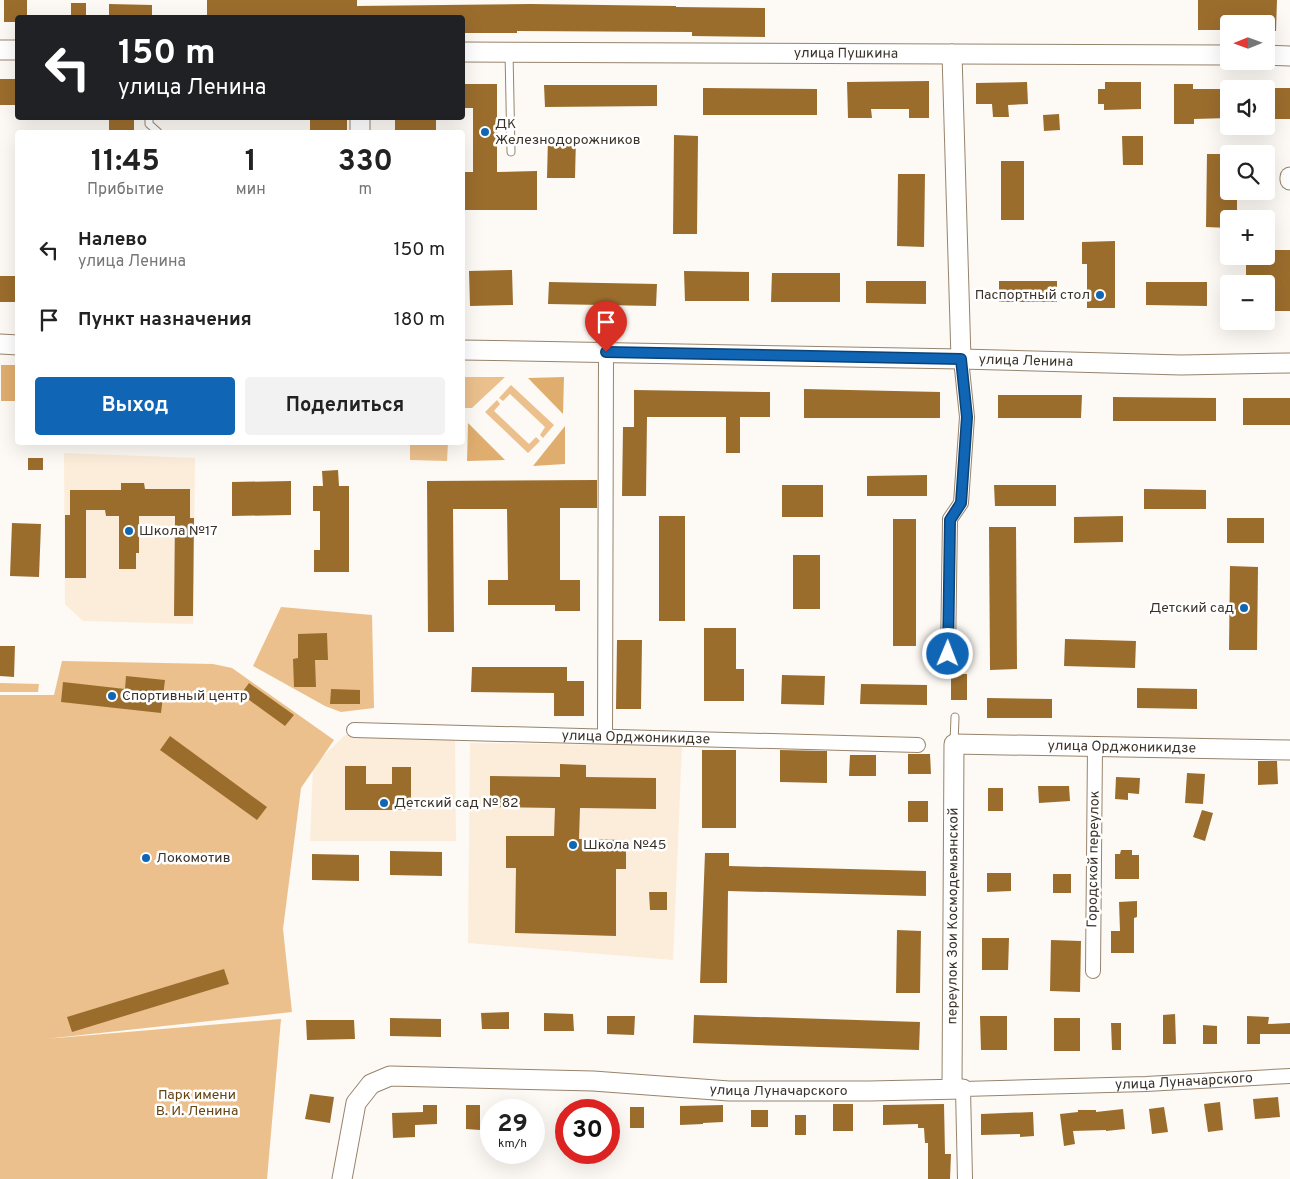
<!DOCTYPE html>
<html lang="ru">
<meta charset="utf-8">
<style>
body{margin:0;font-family:Overpass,sans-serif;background:#f2f2f2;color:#222;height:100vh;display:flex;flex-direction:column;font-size:19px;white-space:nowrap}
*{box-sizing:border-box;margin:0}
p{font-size:16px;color:#767676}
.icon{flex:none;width:28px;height:28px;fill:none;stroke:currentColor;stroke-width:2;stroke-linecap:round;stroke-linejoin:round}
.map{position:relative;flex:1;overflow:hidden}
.panel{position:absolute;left:15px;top:130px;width:450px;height:315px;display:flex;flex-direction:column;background:#fff;border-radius:5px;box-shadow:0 5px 20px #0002}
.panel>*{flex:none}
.top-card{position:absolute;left:15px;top:15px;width:450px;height:105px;border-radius:5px;box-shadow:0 5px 20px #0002;background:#202124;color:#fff;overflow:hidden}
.needle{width:32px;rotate:269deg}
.controls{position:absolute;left:1220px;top:15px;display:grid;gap:10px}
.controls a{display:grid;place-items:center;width:55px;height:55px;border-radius:5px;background:#fff;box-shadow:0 5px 20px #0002;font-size:25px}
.speed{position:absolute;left:480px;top:1099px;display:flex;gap:10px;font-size:25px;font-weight:700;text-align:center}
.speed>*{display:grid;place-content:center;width:65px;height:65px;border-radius:50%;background:#fff;box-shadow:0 5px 20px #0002;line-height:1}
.speed small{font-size:12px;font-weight:400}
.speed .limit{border:8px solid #d22;background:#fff;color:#111}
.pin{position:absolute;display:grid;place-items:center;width:42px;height:42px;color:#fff;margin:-51px -21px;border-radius:50% 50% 50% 0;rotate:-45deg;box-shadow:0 0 5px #0007}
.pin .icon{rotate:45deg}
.me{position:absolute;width:55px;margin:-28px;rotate:1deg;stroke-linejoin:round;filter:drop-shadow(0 0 4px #0008)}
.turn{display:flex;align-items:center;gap:18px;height:105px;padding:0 20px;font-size:22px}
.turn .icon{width:65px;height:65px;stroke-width:2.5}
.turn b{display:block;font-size:35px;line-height:42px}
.eta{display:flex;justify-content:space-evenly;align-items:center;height:85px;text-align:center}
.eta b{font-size:30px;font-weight:700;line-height:35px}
.primary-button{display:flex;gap:10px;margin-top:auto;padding:10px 20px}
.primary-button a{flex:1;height:58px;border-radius:5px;background:#1066b4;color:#fff;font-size:20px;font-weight:700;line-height:58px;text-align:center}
.primary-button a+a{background:#f2f2f2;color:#222}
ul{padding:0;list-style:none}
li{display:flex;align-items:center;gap:15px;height:70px;padding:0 20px}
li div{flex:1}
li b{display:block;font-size:19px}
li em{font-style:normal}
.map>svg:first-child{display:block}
</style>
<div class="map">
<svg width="1290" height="1179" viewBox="0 0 1290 1179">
<rect width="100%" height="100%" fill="#fdf9f4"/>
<g fill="#fcedda">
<polygon points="64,453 195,458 193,624 83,621 65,604"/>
<polygon points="345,735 455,737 456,841 310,841 313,766"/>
<polygon points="470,743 682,746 673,960 468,943"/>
</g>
<g fill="#ebc08c">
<polygon points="463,377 505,377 472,408 463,408"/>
<polygon points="511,385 554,425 543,438 540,435 545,427 510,394 503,401 499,398"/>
<polygon points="497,400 500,404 494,411 529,444 536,437 540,441 528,453 485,412"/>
<polygon points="410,443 448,443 447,461 410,460"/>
<polygon points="281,607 372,615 374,708 341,712 325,706 253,666"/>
<polygon points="62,661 213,664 232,668 334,740 301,788 283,929 292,1012 45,1039 281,1019 267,1179 0,1179 0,695 54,695"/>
<polygon points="0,683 39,684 38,692 0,692"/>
</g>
<g fill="#dfae6f">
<rect x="1" y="365" width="16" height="36"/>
<polygon points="564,377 563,414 528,378"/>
<polygon points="468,423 505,460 467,461"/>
<polygon points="565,426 565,464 533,466"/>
</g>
<g fill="#9b6d2d">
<polygon points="4,0 27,0 27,18 18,18 18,22 4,22"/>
<polygon points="207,0 357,0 357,6 531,4 676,6 676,7 765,8 765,37 692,36 692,32 517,31 517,33 462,33 462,18 207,18"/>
<polygon points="1198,0 1277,0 1276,31 1266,31 1266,24 1229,24 1229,30 1198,30"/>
<rect x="71" y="3" width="15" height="15"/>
<polygon points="109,4 152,5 152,18 109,18"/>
<rect x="0" y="79" width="18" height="26"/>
<polygon points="929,81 929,118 909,118 909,109 871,109 872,118 848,118 847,82"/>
<polygon points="1027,82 1028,104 1008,105 1009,117 993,117 992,104 976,104 976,83"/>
<polygon points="1105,82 1141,82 1141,109 1104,110 1104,104 1098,104 1098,89 1105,89"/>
<polygon points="462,84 497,84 497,172 537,171 537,210 465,210 465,172 473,172 473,108 462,108"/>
<polygon points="1174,84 1193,84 1193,89 1229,89 1229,118 1194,119 1194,124 1174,124"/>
<polygon points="544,85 657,85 657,106 545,107"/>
<polygon points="703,88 817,89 817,115 703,115"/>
<polygon points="1290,88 1290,119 1266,119 1266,88"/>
<polygon points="1059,114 1060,130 1044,131 1043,115"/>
<polygon points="109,118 134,118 134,131 109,130"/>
<rect x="310" y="118" width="37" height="14"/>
<rect x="395" y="118" width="41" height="14"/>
<polygon points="674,135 698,136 697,234 673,234"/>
<polygon points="1122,136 1143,136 1143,165 1123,165"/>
<polygon points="576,137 575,178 547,178 548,138"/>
<polygon points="1207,154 1229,154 1229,191 1237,191 1237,219 1229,219 1229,228 1206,227"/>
<rect x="1001" y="161" width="23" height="59"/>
<polygon points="898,174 925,174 924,247 897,246"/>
<polygon points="1115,241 1115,308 1087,308 1087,264 1082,264 1082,242"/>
<polygon points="1266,250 1290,250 1290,311 1266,311 1266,284 1246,284 1246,256 1266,256"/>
<polygon points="512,270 513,305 470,306 469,271"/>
<polygon points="684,271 749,272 749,301 685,301"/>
<polygon points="772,273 840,273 840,302 771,302"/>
<rect x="0" y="276" width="18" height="26"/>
<polygon points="866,281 926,281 926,304 866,303"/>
<rect x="999" y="281" width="58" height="21"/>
<polygon points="549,282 657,284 656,306 548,304"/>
<polygon points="1146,282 1207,282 1207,306 1146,305"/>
<polygon points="804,389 940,392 940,418 804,418"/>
<polygon points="634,390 770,392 770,417 740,417 740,453 726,453 726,417 647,417 646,496 622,496 623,427 634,427"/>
<polygon points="998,395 1082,395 1081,418 998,418"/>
<polygon points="1113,397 1216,398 1216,421 1113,421"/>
<rect x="1243" y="398" width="47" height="27"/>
<rect x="28" y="458" width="15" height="12"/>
<polygon points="338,470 339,486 349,486 349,572 314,572 314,550 320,550 320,511 313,511 313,486 323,486 322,471"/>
<polygon points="927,475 927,496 867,496 867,476"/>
<polygon points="597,480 597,508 560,508 560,580 580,580 580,611 555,611 555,605 488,605 488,580 508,580 507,509 453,509 454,632 428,632 427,481"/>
<polygon points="291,481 291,515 232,516 232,482"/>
<polygon points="121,483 144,483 145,489 190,489 190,518 194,518 193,616 174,616 175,516 139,516 139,553 136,553 136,569 119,569 119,516 106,516 105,510 86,510 86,578 65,578 65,515 70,515 70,490 121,490"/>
<rect x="782" y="485" width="41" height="32"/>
<polygon points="994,485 1056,485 1056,506 995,506"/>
<polygon points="1144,489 1206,490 1206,509 1144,509"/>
<rect x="659" y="516" width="26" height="105"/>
<polygon points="1123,516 1123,542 1074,543 1074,517"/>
<rect x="1227" y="518" width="37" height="25"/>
<rect x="893" y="519" width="23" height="127"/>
<polygon points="12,523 41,524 39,577 10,576"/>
<polygon points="989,527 1016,527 1017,669 990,670"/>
<rect x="793" y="555" width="27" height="54"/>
<polygon points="1230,566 1258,567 1257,650 1229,650"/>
<polygon points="704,628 736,628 736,669 744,669 744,701 704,701"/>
<polygon points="327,633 328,660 315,660 316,687 294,687 293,659 298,658 298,634"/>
<polygon points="1065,639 1136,641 1135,668 1064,666"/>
<polygon points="617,640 642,640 641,709 616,709"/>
<polygon points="0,646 15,646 14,677 0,676"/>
<polygon points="472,667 567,667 567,681 584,681 584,716 554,716 554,693 471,692"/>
<rect x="951" y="674" width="16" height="26"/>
<polygon points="782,675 825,676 824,705 781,704"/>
<polygon points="126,676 165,680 161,713 61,702 63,682 125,689"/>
<polygon points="249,683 294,715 285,726 241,694"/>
<polygon points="861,684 927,685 927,705 860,704"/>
<polygon points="1137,688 1197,689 1197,709 1137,708"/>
<polygon points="331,689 360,690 360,704 330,704"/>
<polygon points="987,698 1052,699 1052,718 987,718"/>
<polygon points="170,736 267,807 257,820 160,750"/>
<rect x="702" y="750" width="34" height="78"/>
<polygon points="780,750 827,751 827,783 780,782"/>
<polygon points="908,754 930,754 931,774 908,774"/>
<polygon points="850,755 876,755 876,776 849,776"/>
<polygon points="1258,761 1277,761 1278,784 1258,785"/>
<polygon points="560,764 586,765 586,777 656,778 656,809 580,808 579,839 626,840 626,869 616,869 616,936 515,933 516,868 506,868 506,836 554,836 555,808 490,807 490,776 560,777"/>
<polygon points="345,766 366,766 366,784 392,784 392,767 411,767 411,810 345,810"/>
<polygon points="1187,773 1205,774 1203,804 1185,803"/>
<polygon points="1116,777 1140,778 1139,794 1128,793 1128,800 1115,799"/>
<polygon points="1038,786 1069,786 1070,801 1039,803"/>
<rect x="988" y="788" width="15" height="23"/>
<rect x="908" y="801" width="20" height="21"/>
<polygon points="1202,810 1213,813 1205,841 1193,837"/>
<polygon points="1121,850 1132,850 1132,855 1139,855 1139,879 1115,879 1115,854 1120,854"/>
<polygon points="390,851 442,852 442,876 390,875"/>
<polygon points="705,853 729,853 729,866 926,871 926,896 728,891 727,983 700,983"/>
<polygon points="312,854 359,855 359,881 312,880"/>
<polygon points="987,873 1011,873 1011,891 987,892"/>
<rect x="1053" y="874" width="18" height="19"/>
<polygon points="649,892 667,892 667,910 650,910"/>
<polygon points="1137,901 1137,917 1134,918 1134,953 1111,953 1111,931 1120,931 1119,902"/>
<polygon points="897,930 921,931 920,993 896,993"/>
<polygon points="982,938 1009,938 1008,970 982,970"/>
<polygon points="1051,940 1081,941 1080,992 1050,991"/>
<polygon points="224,969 229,984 72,1032 67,1017"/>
<polygon points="509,1012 509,1029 482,1029 481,1013"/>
<polygon points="544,1013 573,1014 574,1031 544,1031"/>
<polygon points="1175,1014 1176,1044 1163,1044 1163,1015"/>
<polygon points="694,1015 920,1022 919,1050 693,1043"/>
<polygon points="607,1016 635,1016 634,1035 607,1034"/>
<polygon points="980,1016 1007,1016 1007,1050 981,1050"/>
<polygon points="1247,1016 1269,1017 1268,1024 1290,1023 1290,1034 1260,1034 1260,1044 1247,1044"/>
<polygon points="390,1018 441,1019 441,1037 390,1036"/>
<rect x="1054" y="1018" width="26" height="33"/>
<polygon points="306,1020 354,1020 355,1039 307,1040"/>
<polygon points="1111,1023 1121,1023 1121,1050 1112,1050"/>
<polygon points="1203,1025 1217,1026 1217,1044 1203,1044"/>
<polygon points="310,1094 334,1097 330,1123 305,1119"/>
<polygon points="1278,1097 1280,1117 1255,1119 1253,1099"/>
<polygon points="1220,1102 1223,1130 1208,1132 1204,1104"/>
<rect x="833" y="1104" width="20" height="27"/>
<polygon points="944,1104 945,1154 951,1154 950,1179 928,1179 928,1143 925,1143 924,1128 918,1128 918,1124 883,1125 883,1105"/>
<polygon points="423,1105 437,1105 437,1124 415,1125 415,1137 393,1138 392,1113 423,1112"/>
<polygon points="466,1105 480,1105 480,1130 466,1129"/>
<polygon points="723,1105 723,1122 703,1123 703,1124 680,1125 680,1106"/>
<rect x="630" y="1107" width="14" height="21"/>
<polygon points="1164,1107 1168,1132 1152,1134 1149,1109"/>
<polygon points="1123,1109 1125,1129 1106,1131 1106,1130 1073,1131 1075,1144 1064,1146 1060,1114 1078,1112 1078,1110 1096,1110 1096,1112"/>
<rect x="751" y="1110" width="17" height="17"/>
<polygon points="1033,1112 1034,1136 1020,1137 1020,1134 981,1135 981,1114"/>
<rect x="795" y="1115" width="11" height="20"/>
</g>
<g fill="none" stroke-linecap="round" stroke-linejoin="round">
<g stroke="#97846d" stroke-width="9">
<g id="lane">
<polyline points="509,52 511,152"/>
<polyline points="149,118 149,124 158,132"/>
<polyline points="954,743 955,717"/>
</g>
</g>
<g stroke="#97846d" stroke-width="16">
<g id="street">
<polyline points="948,654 950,519 961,503 967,417 961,359"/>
<path id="s1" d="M354 730 918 745"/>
<polyline points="605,736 606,352"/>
<polyline points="1093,971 1095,747"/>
<path id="s2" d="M965 1179 963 1089 1146 1084 1290 1076"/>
</g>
</g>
<g stroke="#97846d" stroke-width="21">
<g id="secondary">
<polyline points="0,50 18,50"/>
<path id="s3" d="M462 52 1229 55"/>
<polyline points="952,54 961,359"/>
<polyline points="1266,55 1290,56"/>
<polyline points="360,118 360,132"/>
<polyline points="1290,177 1290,180"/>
<polyline points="0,344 18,345"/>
<path id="s4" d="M462 350 961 359 1181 365 1290 363"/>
<path id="s5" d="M952 1088 954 744 1290 750"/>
<path id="s6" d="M342 1179 356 1103 371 1084 390 1076 593 1081 729 1091H869L963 1089"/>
</g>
</g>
<use href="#lane" stroke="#fff" stroke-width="7"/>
<use href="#street" stroke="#fff" stroke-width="14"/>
<use href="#secondary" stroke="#fff" stroke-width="19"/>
</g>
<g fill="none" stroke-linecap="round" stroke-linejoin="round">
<g stroke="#0a4275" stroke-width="12">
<polyline id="route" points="606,352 961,359 967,417 961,503 950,520 948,654"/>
</g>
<use href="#route" stroke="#1066b4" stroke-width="9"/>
</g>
<g fill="#1066b4" stroke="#fff" stroke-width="2">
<circle cx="485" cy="132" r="5"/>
<circle cx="1100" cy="295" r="5"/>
<circle cx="129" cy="531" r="5"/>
<circle cx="1244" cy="608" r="5"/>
<circle cx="112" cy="696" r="5"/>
<circle cx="384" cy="803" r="5"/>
<circle cx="573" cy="845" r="5"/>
<circle cx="146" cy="858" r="5"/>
</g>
<g text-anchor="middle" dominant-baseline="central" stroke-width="5" stroke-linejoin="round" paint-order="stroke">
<g font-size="14" fill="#3b332a" stroke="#fff">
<text stroke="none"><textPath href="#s3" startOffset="384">улица Пушкина</textPath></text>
<text stroke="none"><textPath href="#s4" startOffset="564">улица Ленина</textPath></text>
<text stroke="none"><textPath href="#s1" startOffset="282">улица Орджоникидзе</textPath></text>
<text stroke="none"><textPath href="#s5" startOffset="512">улица Орджоникидзе</textPath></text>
<text transform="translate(1094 859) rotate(-89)">Городской переулок</text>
<text stroke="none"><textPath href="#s5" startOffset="172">переулок Зои Космодемьянской</textPath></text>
<text stroke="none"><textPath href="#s2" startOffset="311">улица Луначарского</textPath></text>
<text stroke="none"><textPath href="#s6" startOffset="511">улица Луначарского</textPath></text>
</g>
<g font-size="14" fill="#3b332a" stroke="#fff" text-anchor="start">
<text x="495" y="124">ДК<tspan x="495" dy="16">Железнодорожников</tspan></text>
<text x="1090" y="295" text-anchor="end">Паспортный стол</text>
<text x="139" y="531">Школа №17</text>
<text x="1234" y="608" text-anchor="end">Детский сад</text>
<text x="122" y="696">Спортивный центр</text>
<text x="394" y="803">Детский сад № 82</text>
<text x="583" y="845">Школа №45</text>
<text x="156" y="858">Локомотив</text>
</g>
<g font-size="14" fill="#654413" stroke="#fff">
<text x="197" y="1095">Парк имени<tspan x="197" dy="16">В. И. Ленина</tspan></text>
</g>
</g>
</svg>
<div class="controls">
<a><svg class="needle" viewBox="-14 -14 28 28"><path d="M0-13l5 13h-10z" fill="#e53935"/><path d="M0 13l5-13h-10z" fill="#767676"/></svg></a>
<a><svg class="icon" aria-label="sound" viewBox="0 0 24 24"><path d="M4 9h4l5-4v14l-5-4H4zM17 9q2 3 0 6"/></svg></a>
<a><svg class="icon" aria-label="search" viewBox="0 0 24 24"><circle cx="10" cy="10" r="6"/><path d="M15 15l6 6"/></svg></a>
<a>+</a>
<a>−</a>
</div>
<div class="speed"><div>29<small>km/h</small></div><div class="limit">30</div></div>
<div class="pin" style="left:606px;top:352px;background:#d93025"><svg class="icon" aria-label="arrive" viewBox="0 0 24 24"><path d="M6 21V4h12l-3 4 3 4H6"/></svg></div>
<svg class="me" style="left:948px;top:654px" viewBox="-20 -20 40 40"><circle r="17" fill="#1066b4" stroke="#fff" stroke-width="3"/><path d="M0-11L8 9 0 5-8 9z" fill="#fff"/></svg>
<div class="top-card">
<div class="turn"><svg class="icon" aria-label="left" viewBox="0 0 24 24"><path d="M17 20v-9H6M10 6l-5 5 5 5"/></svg><div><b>150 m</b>улица Ленина</div></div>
</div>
<section class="panel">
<div class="eta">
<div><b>11:45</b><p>Прибытие</p></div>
<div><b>1</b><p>мин</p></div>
<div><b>330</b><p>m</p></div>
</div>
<ul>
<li><svg class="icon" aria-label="left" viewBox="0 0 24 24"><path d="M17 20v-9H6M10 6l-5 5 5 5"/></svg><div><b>Налево</b><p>улица Ленина</p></div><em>150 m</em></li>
<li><svg class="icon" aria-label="arrive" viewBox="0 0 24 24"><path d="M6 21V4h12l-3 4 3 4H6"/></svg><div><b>Пункт назначения</b></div><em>180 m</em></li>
</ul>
<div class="primary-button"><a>Выход</a><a>Поделиться</a></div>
</section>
</div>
